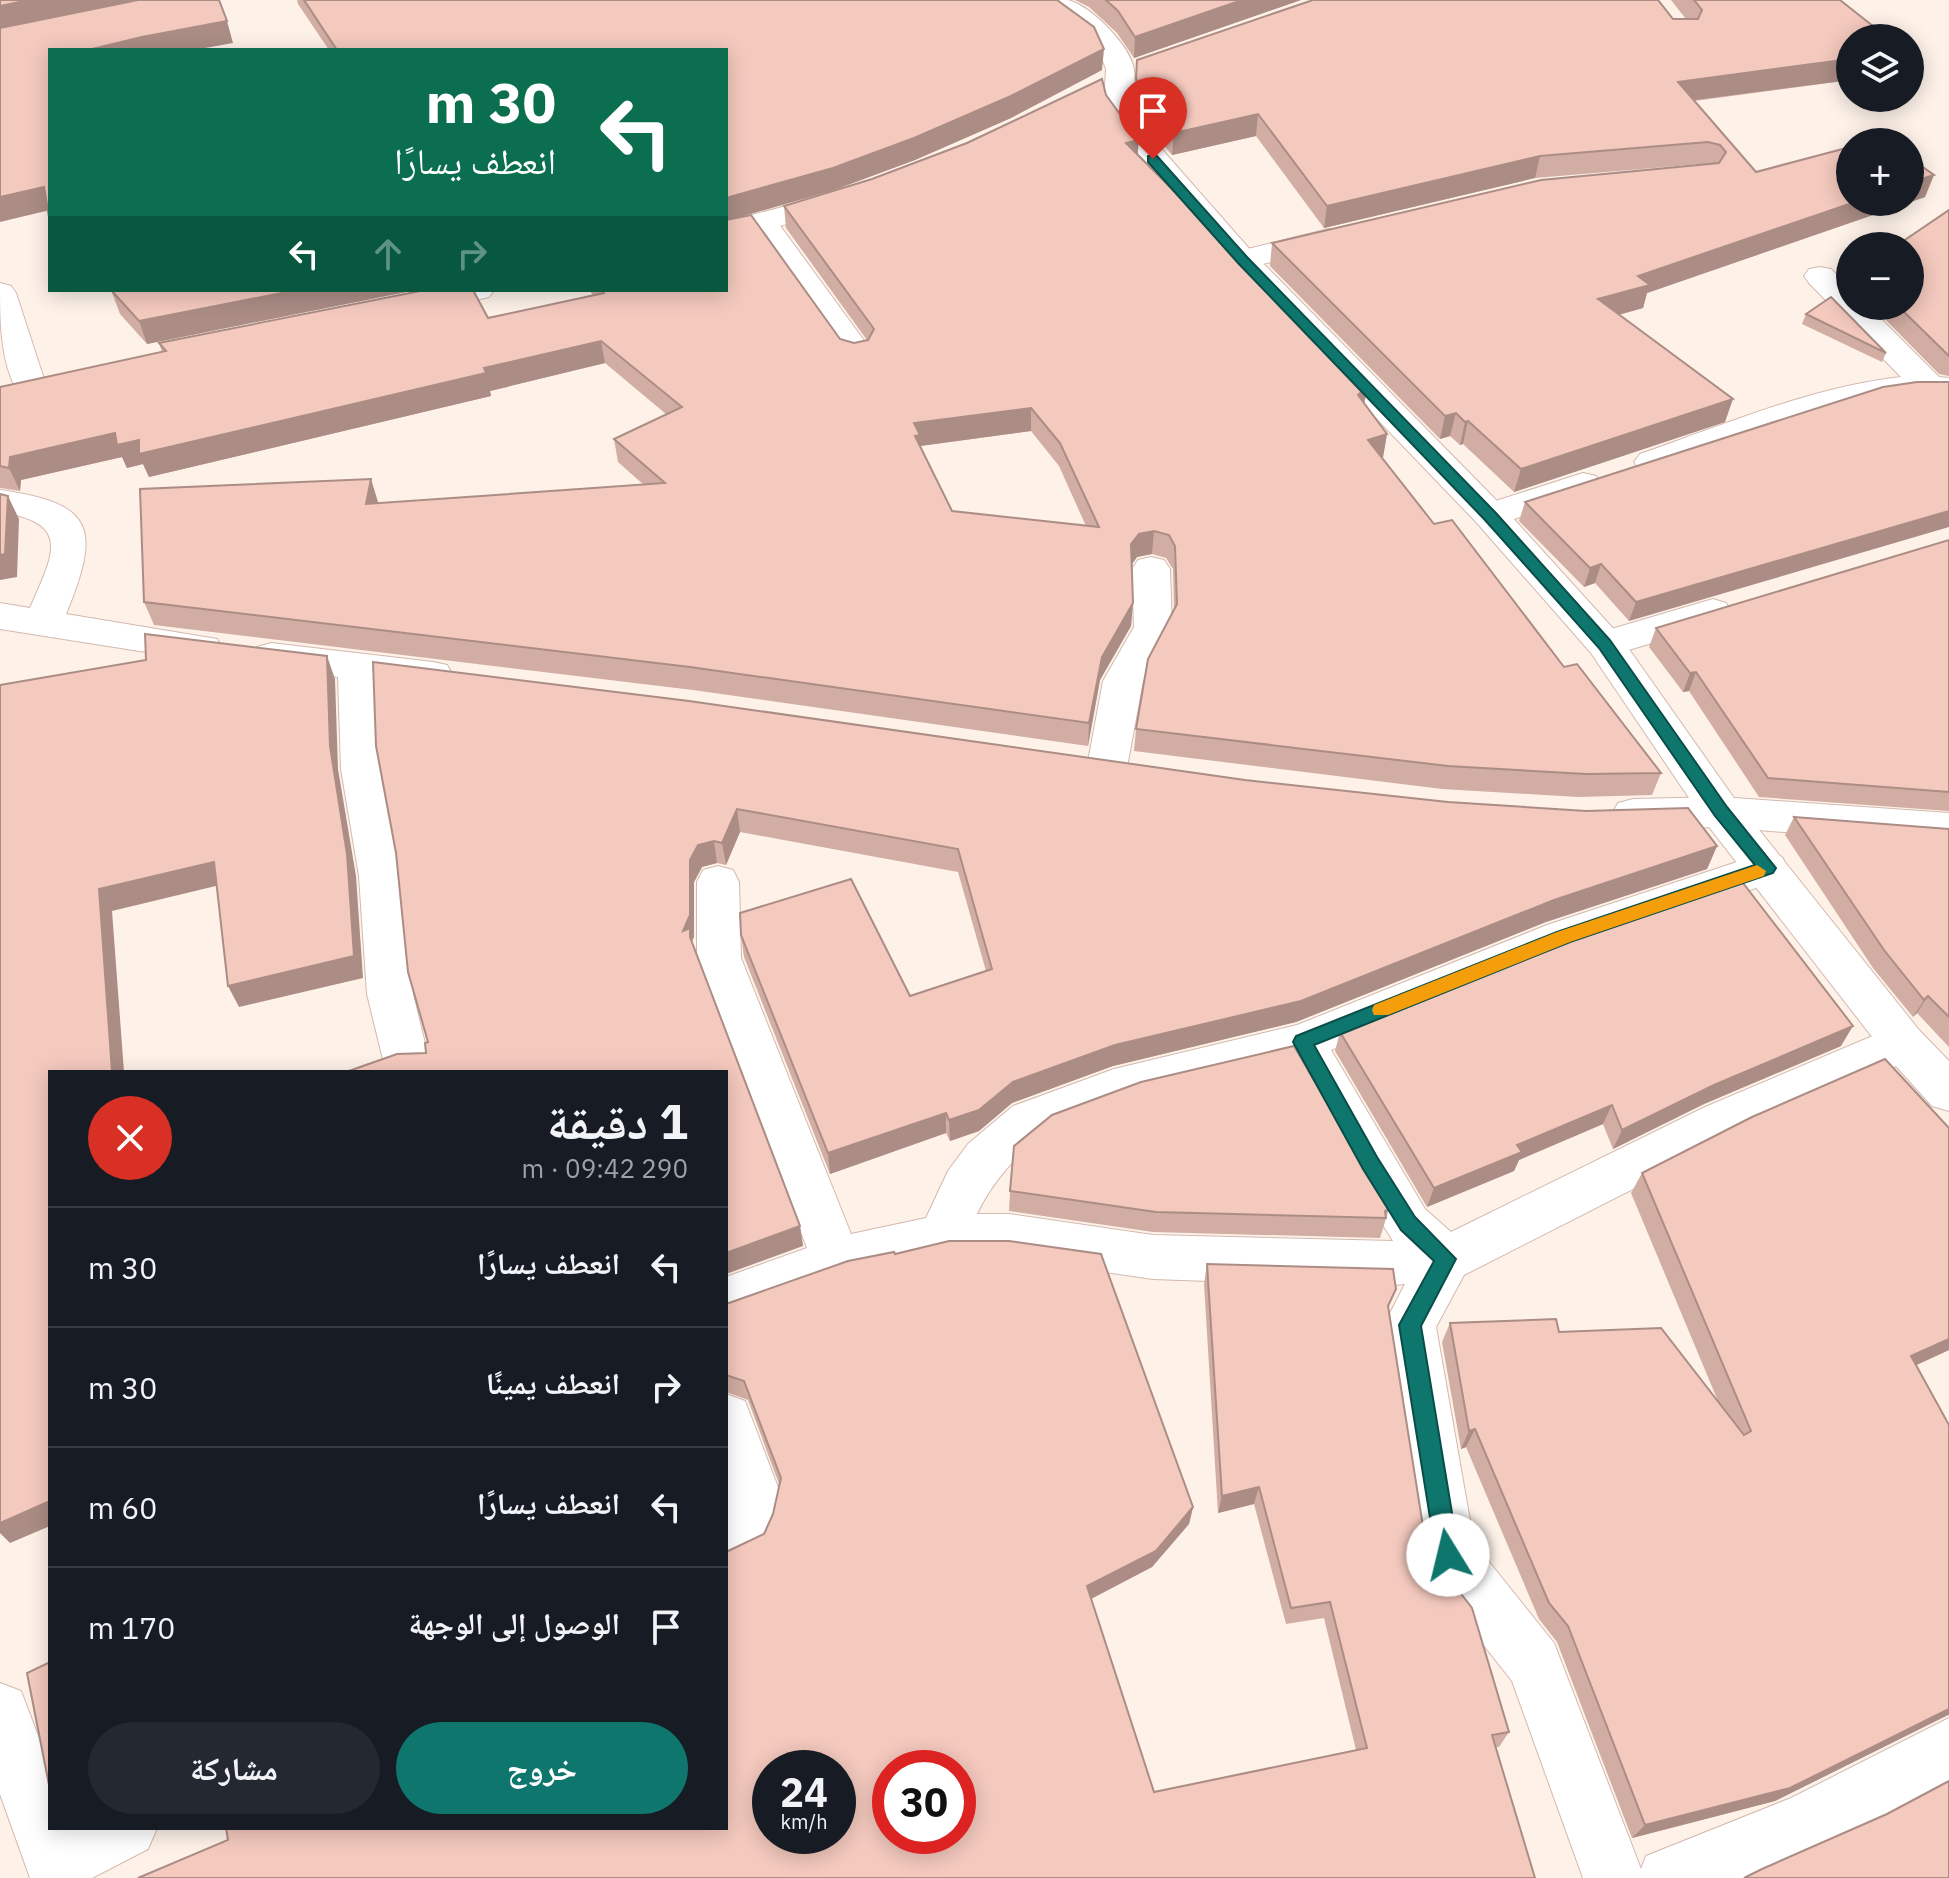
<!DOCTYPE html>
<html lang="ar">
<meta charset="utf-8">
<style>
body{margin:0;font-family:"IBM Plex Sans","Noto Naskh Arabic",sans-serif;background:#242831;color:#f1f3f6;direction:rtl;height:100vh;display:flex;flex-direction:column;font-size:30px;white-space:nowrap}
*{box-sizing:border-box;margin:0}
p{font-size:26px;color:#9ea1a6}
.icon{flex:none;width:44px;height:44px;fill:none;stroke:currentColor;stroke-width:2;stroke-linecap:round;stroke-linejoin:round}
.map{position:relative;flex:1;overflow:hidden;direction:ltr}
.side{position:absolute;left:48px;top:1070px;width:680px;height:760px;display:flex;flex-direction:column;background:#171b24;border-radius:0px;box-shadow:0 4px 20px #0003;direction:rtl}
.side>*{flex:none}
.guide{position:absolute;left:48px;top:48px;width:680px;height:244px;border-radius:0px;box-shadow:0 4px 20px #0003;direction:rtl;background:#0b6e4f;color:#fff;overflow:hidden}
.controls{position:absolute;left:1836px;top:24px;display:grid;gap:16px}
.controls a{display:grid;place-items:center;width:88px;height:88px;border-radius:50%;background:#171b24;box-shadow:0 4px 20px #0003;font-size:40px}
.speed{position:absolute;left:752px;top:1750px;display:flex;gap:16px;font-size:40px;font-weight:700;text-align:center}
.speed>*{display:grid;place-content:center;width:104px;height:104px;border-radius:50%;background:#171b24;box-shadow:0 4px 20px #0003;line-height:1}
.speed small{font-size:20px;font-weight:400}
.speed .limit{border:12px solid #d22;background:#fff;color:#111}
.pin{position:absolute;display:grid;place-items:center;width:68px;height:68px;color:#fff;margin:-82px -34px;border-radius:50% 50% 50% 0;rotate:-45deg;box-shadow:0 0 8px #0007}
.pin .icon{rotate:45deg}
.me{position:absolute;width:88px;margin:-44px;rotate:351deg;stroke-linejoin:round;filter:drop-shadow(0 0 6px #0008)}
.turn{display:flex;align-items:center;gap:28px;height:168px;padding:0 40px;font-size:36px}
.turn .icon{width:104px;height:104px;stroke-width:2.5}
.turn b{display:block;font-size:56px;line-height:68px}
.lanes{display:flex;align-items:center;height:76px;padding:0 40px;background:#0003;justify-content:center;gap:40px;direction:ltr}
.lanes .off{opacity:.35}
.round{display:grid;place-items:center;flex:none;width:84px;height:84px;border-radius:42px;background:#242831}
.head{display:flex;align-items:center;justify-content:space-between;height:136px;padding:0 40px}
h1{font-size:48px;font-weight:700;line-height:60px}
.button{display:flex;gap:16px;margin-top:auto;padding:16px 40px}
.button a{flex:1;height:92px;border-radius:48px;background:#0f766e;color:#fff;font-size:32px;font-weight:700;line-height:92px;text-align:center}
.button a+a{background:#242831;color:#f1f3f6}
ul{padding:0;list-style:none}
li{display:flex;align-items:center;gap:24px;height:120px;padding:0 40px;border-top:2px solid #363941}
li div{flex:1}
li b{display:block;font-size:30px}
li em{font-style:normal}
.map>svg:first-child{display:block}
</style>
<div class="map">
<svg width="1949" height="1878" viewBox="0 0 1949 1878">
<rect width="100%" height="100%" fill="#fdf1e8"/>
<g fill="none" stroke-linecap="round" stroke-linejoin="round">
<g stroke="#d3b9af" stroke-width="2">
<g id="minor">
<polygon points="762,214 773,216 868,346 873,353 868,360 856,363 844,360 747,223 751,216"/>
<polygon points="1329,229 1340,231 1344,238 1340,245 1242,269 1231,267 1226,260 1231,253"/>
<path d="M1820 267 1831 269 1850 288V306H1868L1939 377 1949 378V398C1852 389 1754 438 1664 470L1652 473 1640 470 1634 462 1640 454C1724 425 1811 387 1901 377L1809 283 1804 276 1809 269Z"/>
<path d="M0 283 11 286 16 293 45 382 40 389 28 392 16 389C0 359 0 318 0 283Z"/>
<polygon points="1583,473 1596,476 1601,484 1596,492 1490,527 1477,523 1472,515 1477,507"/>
<path d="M0 490C95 503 101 529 66 614L217 639 222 648 217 657 203 661 0 629V603L30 608C53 555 73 523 0 512Z"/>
<polygon points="1151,557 1164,560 1170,569 1172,627 1143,681 1127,767 1121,777 1107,782 1093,777 1087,767 1103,681 1134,627 1132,569 1138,560"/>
<polygon points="1713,599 1726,603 1732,612 1726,621 1605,657 1591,653 1586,644 1591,635"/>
<polygon points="271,643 433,662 447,665 453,675 447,685 433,688 377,682 381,769 401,876 413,994 432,1072 386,1072 367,994 359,876 341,769 338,677 257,665 252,656 257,647"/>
<polygon points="1721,797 1949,813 1949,845 1721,827 1633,829 1618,825 1612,814 1618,803 1633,799"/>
<path d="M1767 852 1782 857 1788 868 1782 879 1579 949 1331 1050 1425 1209 1451 1232 1705 1107 1887 1030 1903 1024 1919 1030 1926 1043 1919 1056 1739 1135 1464 1275 1436 1327 1474 1543 1554 1643 1641 1869 1646 1856 1791 1798 1949 1718V1781L1868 1824 1747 1878H1583L1512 1681 1428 1574 1420 1555 1384 1325 1405 1284 1374 1287 1153 1279 1009 1258H943L837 1281 726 1323V1277L807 1248 697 958V882L703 870 718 866 733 870 739 882 741 958 851 1234 926 1218 948 1171 968 1144 1013 1106 1114 1069 1297 1025 1547 925ZM1291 1064 1353 1177 1393 1241 1153 1235 1009 1214H977C990 1185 1020 1148 1049 1133 1124 1096 1211 1083 1291 1064Z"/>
<polygon points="726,1394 745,1401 781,1495 774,1531 765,1550 726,1568"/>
<polygon points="0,1683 21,1691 50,1767 50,1828 157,1828 148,1849 92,1878 30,1878 0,1794"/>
</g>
</g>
<g stroke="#d3b9af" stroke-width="2">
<g id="tertiary">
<path d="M1037 0C1046 0 1059 0 1068 0 1091 6 1131 46 1134 70 1137 98 1124 98 1144 129L1253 253 1503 507 1619 635 1736 801 1919 1030 1949 1061V1111L1932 1106 1887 1056 1706 823 1591 653 1477 523 1231 267 1122 140 1104 105 1106 69 1099 51 1083 34Z"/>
<polygon points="842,191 853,194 857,200 853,206 726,241 726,222"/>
<polygon points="434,290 494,290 489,297 414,314 403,311 398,304 403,297"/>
</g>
</g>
<use href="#minor" fill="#fff" fill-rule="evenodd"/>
<use href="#tertiary" fill="#fff" fill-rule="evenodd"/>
</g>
<g fill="#d2ada3" fill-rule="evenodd">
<path d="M297 0H1057L1102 70 1011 118 915 160 834 190 743 216 840 339 854 343 867 340 786 228 784 206 872 179 1106 95 1138 155 1364 404 1387 434 1383 457 1381 458 1434 524 1661 773 1652 795 1578 797 1442 789 1134 751 1136 729 1174 610 1173 569 1166 558 1152 554 1137 557 1132 564 1133 603 1131 626 1100 680 1088 746 693 690 154 625 144 602 378 502V503L644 485 618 462 614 439 666 414 605 363 490 391 491 396 149 477 143 464 127 468 122 457 21 480 20 491 0 488V387L162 352 159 343 488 318 593 295 589 290H726V50H329L298 4ZM1031 431 1059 466 1086 526 952 511 920 446Z"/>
<polygon points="1075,0 1301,0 1134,58 1117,33 1089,7"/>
<polygon points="1671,0 1840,0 1846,71 1843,81 1694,101 1756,172 1925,197 1647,293 1643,308 1619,315 1725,422 1514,492 1463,444 1460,445 1450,436 1440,439 1270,266 1272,243 1701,164 1535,178 1324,228 1256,136 1172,155 1141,118 1134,100 1137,60 1686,19"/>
<polygon points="1949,210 1949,376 1939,374 1872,306 1910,306"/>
<polygon points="111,290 416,290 147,344 120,314"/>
<polygon points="1806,314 1886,353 1882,362 1802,324"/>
<polygon points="1949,382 1629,621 1595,583 1584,587 1519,521 1525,502"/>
<polygon points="1949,540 1949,811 1759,797 1689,691 1683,692 1649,647 1656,628"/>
<polygon points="376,746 1245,780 1717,846 1707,869 1546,922 1296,1022 1113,1066 1012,1103 979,1131 950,1141 946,1133 830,1174 744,957 741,935 910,996 986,971 958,872 740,832 726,865 717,863 702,867 694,882 694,937 692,941 800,1226 803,1246 426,1053 428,1042 396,853"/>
<polygon points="1794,817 1949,829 1949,1047 1917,1013 1913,1017 1873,968 1785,835"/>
<polygon points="1340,1032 1841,1046 1704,1104 1613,1149 1603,1124 1519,1160 1514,1171 1427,1207 1335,1051"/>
<polygon points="1949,1128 1949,1350 1916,1365 1949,1425 1949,1716 1948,1715 1775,1801 1632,1838 1557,1642 1539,1619 1466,1447 1461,1449 1442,1342 1450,1323 1559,1332 1718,1401 1631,1193 1642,1173"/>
<polygon points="1010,1191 1389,1209 1380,1238 1153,1232 1009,1211"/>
<polygon points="895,1254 1193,1507 1189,1524 1152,1567 1091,1599 1154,1792 1356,1750 1324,1618 1286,1624 1254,1504 1218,1513 1204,1284 1207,1264 1388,1310 1425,1539 1509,1732 1499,1747 1495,1747 1535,1878 228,1840 764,1534 773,1514 779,1484 748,1400 726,1392 726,1304"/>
</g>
<g fill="#ab8d85">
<polygon points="29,0 142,0 0,29 0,6"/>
<polygon points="1242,0 1301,0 1134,58 1135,37"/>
<polygon points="227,21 233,43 194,50 88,50 142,37"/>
<polygon points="1104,49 1102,70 1011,118 915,160 834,190 726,221 726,198"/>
<polygon points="1850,50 1850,70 1846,71 1843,81 1671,103 1678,82"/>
<polygon points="1258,114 1256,136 1172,155 1174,133"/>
<polygon points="1139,140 1137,162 1126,143"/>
<polygon points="1540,156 1535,178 1324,228 1327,206"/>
<polygon points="1934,175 1925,197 1647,293 1643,308 1592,322 1598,299 1638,276 1855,202 1910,202 1910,183"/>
<polygon points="44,187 50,210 0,222 0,197"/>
<polygon points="297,290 416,290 147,344 139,321"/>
<polygon points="601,341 605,363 490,391 491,396 149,477 143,464 127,468 122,457 21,480 20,491 9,468 10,457 115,433 484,368"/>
<polygon points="1368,386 1363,409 1358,395"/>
<polygon points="1733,399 1725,422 1514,492 1521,469"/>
<polygon points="1031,408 1031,431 920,446 920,458 914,423"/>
<polygon points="1456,413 1450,436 1440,439 1445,416"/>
<polygon points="1468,421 1463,444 1460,445 1465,422"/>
<polygon points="1387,434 1383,457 1363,463 1368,440"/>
<polygon points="371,479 378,502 374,527 366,504"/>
<polygon points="8,496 19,519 17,577 0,580 0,555"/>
<polygon points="1949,511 1949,527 1629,621 1636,602"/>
<polygon points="1154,531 1152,554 1137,557 1130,567 1131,544 1139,534"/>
<polygon points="1601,564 1595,583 1584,587 1590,568"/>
<polygon points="1133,603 1131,626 1100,680 1088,746 1089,723 1102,657"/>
<polygon points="327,656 335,679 338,769 356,876 363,978 239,1007 228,986 330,746"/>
<polygon points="1696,672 1689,691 1683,692 1690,673"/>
<polygon points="737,809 740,832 726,865 722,843"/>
<polygon points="714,841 717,863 702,867 694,882 694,937 692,941 694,950 683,931 690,860 698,845"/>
<polygon points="1717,846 1707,869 1546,922 1296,1022 1113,1066 1012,1103 979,1131 950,1141 949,1120 1013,1082 1115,1045"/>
<polygon points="214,862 224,884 112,911 124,1072 112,1072 99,889"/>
<polygon points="1928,996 1917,1013 1913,1017 1924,1000"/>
<polygon points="1853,1026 1841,1046 1704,1104 1613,1149 1622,1130 1714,1085"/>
<polygon points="1612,1105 1603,1124 1519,1160 1514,1171 1427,1207 1434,1188 1517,1145"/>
<polygon points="946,1113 946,1133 830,1174 828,1153"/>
<polygon points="800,1226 803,1246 726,1274 726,1253"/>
<polygon points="1949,1339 1949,1350 1895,1375 1911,1356"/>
<polygon points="1475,1429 1466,1447 1461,1449 1469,1431"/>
<polygon points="1259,1487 1254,1504 1218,1513 1222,1496"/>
<polygon points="50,1501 50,1526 10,1543 0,1533 0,1523"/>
<polygon points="1193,1507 1189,1524 1152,1567 1085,1602 1087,1586"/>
<polygon points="1949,1709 1949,1714 1948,1715 1775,1801 1632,1838 1645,1825"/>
</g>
<g fill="#f4c9be" stroke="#ab8d85" stroke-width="2" fill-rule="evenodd">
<polygon points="0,0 29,0 0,6"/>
<polygon points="138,0 219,0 227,21 142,37 88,50 50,50 50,223 44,187 0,197 0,28"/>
<polygon points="304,0 1057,0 1094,27 1104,49 1011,96 914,138 833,168 726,198 726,50 337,50"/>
<polygon points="1106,0 1242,0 1135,37 1118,11"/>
<polygon points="1313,0 1658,0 1673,19 1698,19 1702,10 1694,0 1840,0 1888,38 1850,38 1850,50 1841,51 1850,59 1678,82 1756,172 1850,147 1850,202 1855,202 1638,276 1650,285 1598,299 1733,399 1521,469 1468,421 1465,422 1456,413 1445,416 1272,243 1541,180 1719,163 1726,152 1720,145 1708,142 1540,156 1327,206 1258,114 1174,133 1142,97 1136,78 1137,60"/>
<path d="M1102 79 1106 95 1139 140 1126 143 1368 386 1358 395 1387 434 1368 440 1434 524 1452 520 1564 667 1577 664 1661 773 1586 774 1448 766 1136 729 1148 659 1177 604 1175 546 1169 535 1154 531 1139 534 1131 544 1133 603 1102 657 1089 723 690 667 144 602 140 489 371 479 366 504 665 483 614 439 682 407 601 341 484 368 486 373 139 454V440L117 445 115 433 10 457 9 468 0 466V387L166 351 159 343 425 290H473L488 318 604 293 602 290H726V220L751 215 840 339 854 343 868 340 874 329 784 206 872 179 967 143ZM1031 408 1060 443 1099 527 952 511 915 436 920 435 914 423Z"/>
<polygon points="1880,138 1886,142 1867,142"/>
<polygon points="1910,158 1934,175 1910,183"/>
<polygon points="1949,210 1949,356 1898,306 1910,306 1910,246 1896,246"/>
<polygon points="111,290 297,290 139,321"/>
<polygon points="1831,297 1886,353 1806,314"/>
<polygon points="1917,382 1949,382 1949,511 1636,602 1601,564 1590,568 1525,502 1883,387"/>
<polygon points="0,494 8,496 5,554 0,555"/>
<polygon points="1949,540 1949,792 1768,778 1696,672 1690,673 1656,628"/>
<polygon points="145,634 327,656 330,746 347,854 354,956 228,986 214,862 99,889 112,1072 50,1072 50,1501 0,1523 0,685 146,660"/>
<polygon points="373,662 689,701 1245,780 1448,802 1586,811 1688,808 1717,846 1554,900 1301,1001 1115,1045 1013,1082 979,1110 949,1120 946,1113 828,1153 741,935 740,913 851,879 910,996 992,969 958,849 737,809 722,843 714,841 698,845 690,860 690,915 683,931 690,928 690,937 800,1226 726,1253 726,1072 346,1072 397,1054 426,1053 425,1043 428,1042 408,972 396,853 376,746"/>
<polygon points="1794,817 1949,829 1949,1017 1928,996 1924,1000 1884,950"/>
<polygon points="1740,879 1853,1026 1714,1085 1622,1130 1612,1105 1517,1145 1522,1152 1434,1188 1340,1032 1588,931"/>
<polygon points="1294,1046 1389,1209 1385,1211 1386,1218 1156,1212 1010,1191 1014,1146 1052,1115 1141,1082"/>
<polygon points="1885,1059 1949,1128 1949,1339 1911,1356 1949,1425 1949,1709 1790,1788 1645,1825 1568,1626 1549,1603 1475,1429 1469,1431 1450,1323 1556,1319 1559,1332 1661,1328 1744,1435 1751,1431 1642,1173 1752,1117"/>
<path d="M949 1241H1009L1101 1254 1193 1507 1156 1551 1087 1586 1154 1792 1367 1748 1330 1602 1291 1608 1259 1487 1222 1496 1207 1264 1393 1269 1396 1289 1388 1306 1425 1539 1434 1559 1472 1608 1509 1732 1492 1735 1535 1878H138L228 1840 226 1828H726V1552L764 1534 773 1514 781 1478 744 1381 726 1375V1304L848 1261 894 1252 895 1254ZM770 1768H838V1836H770ZM890 1768H958V1836H890Z"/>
<polygon points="50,1662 50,1785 49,1785 27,1673"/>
<polygon points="1949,1781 1949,1878 1744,1878 1762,1869 1887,1814"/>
</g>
<polygon fill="#0f766e" stroke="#0a4d48" stroke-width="2" points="1148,156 1157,156 1247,257 1495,512 1610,640 1727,807 1776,868 1773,873 1570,942 1314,1045 1377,1157 1415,1217 1456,1259 1421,1326 1459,1555 1456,1563 1448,1566 1439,1563 1436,1555 1399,1325 1434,1261 1401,1230 1363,1169 1293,1042 1296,1036 1557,932 1755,865 1715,816 1599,648 1484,519 1238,263 1148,162"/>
<polygon fill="#f59e0b" points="1757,865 1766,871 1764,876 1570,942 1388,1015 1374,1015 1372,1010 1374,1005 1557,932"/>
</svg>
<div class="controls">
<a><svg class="icon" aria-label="layers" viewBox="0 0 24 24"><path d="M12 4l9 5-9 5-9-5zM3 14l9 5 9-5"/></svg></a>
<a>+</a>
<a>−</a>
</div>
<div class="speed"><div>24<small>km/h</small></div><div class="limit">30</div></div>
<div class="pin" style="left:1153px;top:159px;background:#d93025"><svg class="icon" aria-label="arrive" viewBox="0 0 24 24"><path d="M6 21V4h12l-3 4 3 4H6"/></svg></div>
<svg class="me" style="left:1448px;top:1555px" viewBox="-20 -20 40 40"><circle r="19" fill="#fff"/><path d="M0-13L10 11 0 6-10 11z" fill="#0f766e"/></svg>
<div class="guide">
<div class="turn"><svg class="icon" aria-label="left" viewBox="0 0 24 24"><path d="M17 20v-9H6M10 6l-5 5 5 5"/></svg><div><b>30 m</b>انعطف يسارًا</div></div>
<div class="lanes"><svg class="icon" aria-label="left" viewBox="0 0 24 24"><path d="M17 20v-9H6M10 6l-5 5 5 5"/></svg><svg class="icon off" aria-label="ahead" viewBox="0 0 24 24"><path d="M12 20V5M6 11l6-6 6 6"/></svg><svg class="icon off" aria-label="right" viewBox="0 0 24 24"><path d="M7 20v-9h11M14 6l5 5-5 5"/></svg></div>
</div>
<section class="side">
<div class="head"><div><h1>1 دقيقة</h1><p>290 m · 09:42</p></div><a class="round" style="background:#d93025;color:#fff"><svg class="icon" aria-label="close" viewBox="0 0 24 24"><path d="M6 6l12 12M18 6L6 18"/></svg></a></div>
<ul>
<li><svg class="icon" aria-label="left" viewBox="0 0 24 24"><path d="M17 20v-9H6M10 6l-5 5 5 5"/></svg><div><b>انعطف يسارًا</b></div><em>30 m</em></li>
<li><svg class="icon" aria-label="right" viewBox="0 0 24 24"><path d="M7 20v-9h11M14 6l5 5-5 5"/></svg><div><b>انعطف يمينًا</b></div><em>30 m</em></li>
<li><svg class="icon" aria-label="left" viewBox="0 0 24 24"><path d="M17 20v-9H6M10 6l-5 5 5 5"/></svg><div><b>انعطف يسارًا</b></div><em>60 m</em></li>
<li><svg class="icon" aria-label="arrive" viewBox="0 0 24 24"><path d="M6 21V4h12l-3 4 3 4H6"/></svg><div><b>الوصول إلى الوجهة</b></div><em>170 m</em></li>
</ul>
<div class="button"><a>خروج</a><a>مشاركة</a></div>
</section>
</div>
